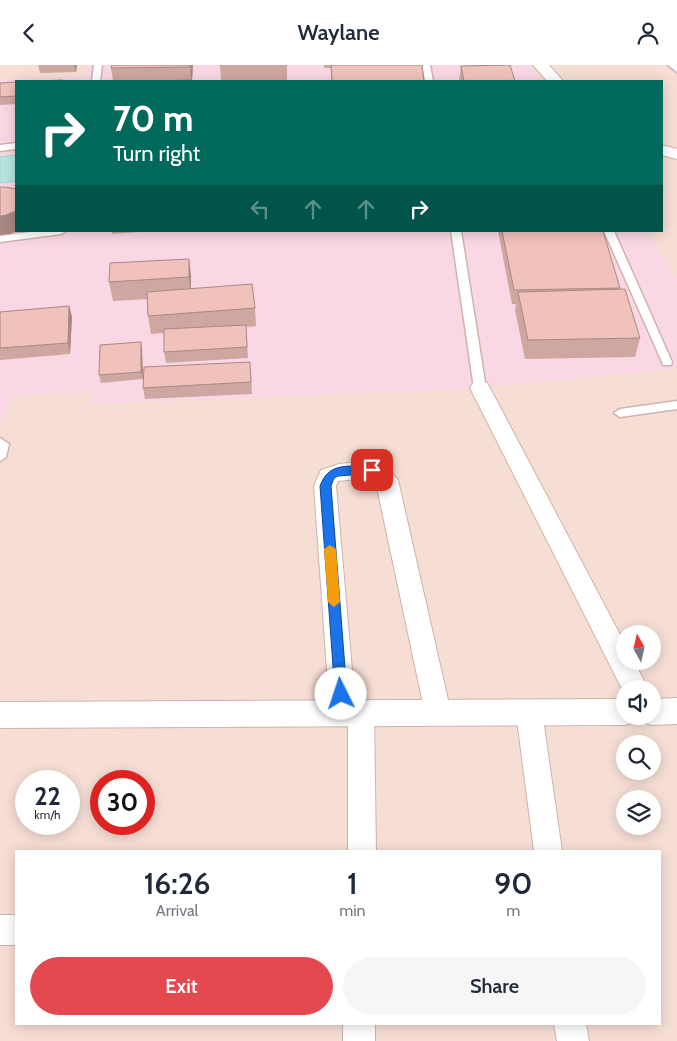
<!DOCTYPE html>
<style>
body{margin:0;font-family:Cabin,sans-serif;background:#f6f6f7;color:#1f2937;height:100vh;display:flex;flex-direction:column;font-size:19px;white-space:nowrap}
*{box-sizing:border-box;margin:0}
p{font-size:16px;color:#747a83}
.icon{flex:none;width:28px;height:28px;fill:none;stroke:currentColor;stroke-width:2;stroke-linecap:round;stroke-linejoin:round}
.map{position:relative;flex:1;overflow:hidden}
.side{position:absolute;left:15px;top:785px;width:646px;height:175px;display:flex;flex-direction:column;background:#fff;border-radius:0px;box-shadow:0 2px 12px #0003}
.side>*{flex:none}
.hud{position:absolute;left:15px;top:15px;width:648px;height:152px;border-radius:0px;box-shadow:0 2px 12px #0003;background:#00695c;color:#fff;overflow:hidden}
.needle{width:32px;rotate:352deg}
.buttons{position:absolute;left:616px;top:560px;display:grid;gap:10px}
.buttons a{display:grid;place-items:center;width:45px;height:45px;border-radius:50%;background:#fff;box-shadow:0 2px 12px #0003;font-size:25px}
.speed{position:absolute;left:15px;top:705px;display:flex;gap:10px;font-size:25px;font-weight:700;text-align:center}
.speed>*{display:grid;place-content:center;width:65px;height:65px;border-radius:50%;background:#fff;box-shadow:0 2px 12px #0003;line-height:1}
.speed small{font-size:12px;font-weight:400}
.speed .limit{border:8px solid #d22;background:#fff;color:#111}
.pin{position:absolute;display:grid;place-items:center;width:42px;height:42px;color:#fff;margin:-21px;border-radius:10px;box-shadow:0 2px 8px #0006}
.me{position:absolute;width:55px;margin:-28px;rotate:356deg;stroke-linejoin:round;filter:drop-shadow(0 0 4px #0008)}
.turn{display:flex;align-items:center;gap:18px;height:105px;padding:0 15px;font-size:22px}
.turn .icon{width:65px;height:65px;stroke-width:2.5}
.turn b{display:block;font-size:35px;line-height:42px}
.lanes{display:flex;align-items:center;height:48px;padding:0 15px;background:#0003;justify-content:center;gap:25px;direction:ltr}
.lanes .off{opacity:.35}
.eta{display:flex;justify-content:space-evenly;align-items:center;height:85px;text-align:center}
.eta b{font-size:30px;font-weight:600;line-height:35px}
.button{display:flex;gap:10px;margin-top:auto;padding:10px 15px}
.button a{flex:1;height:58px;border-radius:30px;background:#e54950;color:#fff;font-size:20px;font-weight:600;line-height:58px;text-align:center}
.button a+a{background:#f6f6f7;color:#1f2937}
header{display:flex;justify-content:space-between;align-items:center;height:65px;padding:0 15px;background:#fff;font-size:22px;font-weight:600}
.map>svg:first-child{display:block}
</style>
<header><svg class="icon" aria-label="back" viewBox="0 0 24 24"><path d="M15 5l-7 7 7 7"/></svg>Waylane<svg class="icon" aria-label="person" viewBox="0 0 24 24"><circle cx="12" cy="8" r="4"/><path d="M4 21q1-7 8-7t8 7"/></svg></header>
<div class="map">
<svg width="677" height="976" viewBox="0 0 677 976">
<rect width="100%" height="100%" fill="#fcece3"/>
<path fill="#f6ded5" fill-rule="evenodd" d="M0 0H677V976H0ZM16 16H661V166H16ZM625 569H652V596H625ZM625 624H652V651H625ZM625 679H652V706H625ZM26 716H69V759H26ZM101 716H144V759H101ZM625 734H652V761H625ZM16 786H660V959H16Z"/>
<polygon fill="#fad7e4" points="88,0 529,0 542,16 16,16 16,166 648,166 672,208 677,211 677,303 467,324 92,339 92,327 13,331 0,358 0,15 86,11"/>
<polygon fill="#b8e5e0" stroke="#9ed7d1" points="16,90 16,116 0,118 0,92"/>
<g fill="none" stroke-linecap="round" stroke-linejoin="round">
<g stroke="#cfb3ad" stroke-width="3">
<g id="service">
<polygon points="94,0 102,0 100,16 92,16"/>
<polygon points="422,0 430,0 433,16 425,16"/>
<polygon points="668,0 677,0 677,7"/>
<polygon points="16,78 16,84 0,86 0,80"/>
<polygon points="37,166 66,166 61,169 0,177 0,171"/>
<polygon points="451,166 461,166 486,323 480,327 474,323"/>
<polygon points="604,166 614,166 672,297 671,300 663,300 662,297"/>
<polygon points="677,336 677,344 620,352 614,348 620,344"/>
<polygon points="0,373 9,379 6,392 0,396"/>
</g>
</g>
<g stroke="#cfb3ad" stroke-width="2">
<g id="minor">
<polygon points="533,0 549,0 563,16 547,16"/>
<polygon points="661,80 677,84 677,94 661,90"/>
<polygon points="480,316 487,318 490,323 625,579 625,596 634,596 648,624 625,624 625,630 470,323 473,318"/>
<polygon points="360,397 387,402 398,415 451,648 447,656 438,659 429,656 425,648 376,418 367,413 338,416 336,421 355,639 361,637 370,640 374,648 376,786 348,786 348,658 343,659 334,656 330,648 314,421 321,405 339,399"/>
<polygon points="529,636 538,639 542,647 562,786 534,786 516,647 520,639"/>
<rect x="0" y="850" width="16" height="30"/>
<rect x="343" y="959" width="32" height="17"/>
<polygon points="554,959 586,959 589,976 557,976"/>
</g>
</g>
<g stroke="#cfb3ad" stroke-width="2">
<g id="tertiary">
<polygon points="677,633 677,659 652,660 641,656 639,651 652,651 652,634"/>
<polygon points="625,634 625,651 638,651 636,656 625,660 0,663 0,637"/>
</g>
</g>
<use href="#service" fill="#fff" fill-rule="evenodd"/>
<use href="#minor" fill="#fff" fill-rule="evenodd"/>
<use href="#tertiary" fill="#fff" fill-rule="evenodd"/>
</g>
<g fill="#cfa7a1">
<polygon points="38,0 77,0 76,7 40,8"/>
<polygon points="112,0 193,0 192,16 113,16 111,3"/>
<polygon points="220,0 287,0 287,16 221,16"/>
<polygon points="324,0 422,0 424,16 331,16 331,3 324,3"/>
<polygon points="461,1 515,16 459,16"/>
<polygon points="16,17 16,39 0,40 0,18"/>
<polygon points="112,166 153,166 112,169"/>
<polygon points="498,166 603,166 620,223 619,225 640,273 635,292 525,294 515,245 516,239 512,239"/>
<polygon points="189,194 191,212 191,223 255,243 256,261 246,262 248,293 166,298 164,287 164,268 151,269 148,251 148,234 113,236 109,217"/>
<polygon points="69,241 72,252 70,289 0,295 0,247"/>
<polygon points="141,277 142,285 143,314 101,318 99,310"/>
<polygon points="251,308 252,329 145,334 143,323"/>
</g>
<g fill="#a98883">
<polygon points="74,0 77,0 76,7"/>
<polygon points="190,0 193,0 192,16 191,16"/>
<polygon points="16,146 17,166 10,169 0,170 0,151"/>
<polygon points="189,194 191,212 191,231 189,212"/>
<polygon points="69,241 72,252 70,289 68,278"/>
<polygon points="141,277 142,285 143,314 141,307"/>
</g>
<g fill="#f1c2bb" stroke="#a98883">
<polygon points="112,0 190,0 190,2 111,3"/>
<polygon points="331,0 422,0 424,16 332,16"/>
<polygon points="510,0 515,16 464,16 461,1"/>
<polygon points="63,15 63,16 34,16"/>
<polygon points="190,15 190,16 155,16"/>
<polygon points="16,17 16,31 0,32 0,18"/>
<polygon points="0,122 4,122 16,124 16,146 6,150 0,151"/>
<polygon points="502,166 603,166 620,223 514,225"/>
<polygon points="189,194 189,212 109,217 110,198"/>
<polygon points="252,219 255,243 148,251 147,227"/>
<polygon points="625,224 640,273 528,275 518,227"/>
<polygon points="69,241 68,278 0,283 0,247"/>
<polygon points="246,260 247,282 164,287 164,264"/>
<polygon points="141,277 141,307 99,310 100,280"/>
<polygon points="250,297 251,317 143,323 144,302"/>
</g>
<path fill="#1a73e8" stroke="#114b97" d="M372 401 378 405 376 408 338 411 334 413 331 421 347 629 341 635 335 629 320 421C329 396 349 402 372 401Z"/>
<polygon fill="#f59e0b" points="330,480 336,484 340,537 334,542 328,537 324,484"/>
</svg>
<div class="buttons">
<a><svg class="needle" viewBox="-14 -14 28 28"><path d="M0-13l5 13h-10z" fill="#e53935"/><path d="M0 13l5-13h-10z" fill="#747a83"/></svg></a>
<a><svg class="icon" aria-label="sound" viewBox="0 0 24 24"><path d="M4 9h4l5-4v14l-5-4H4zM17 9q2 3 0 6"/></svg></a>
<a><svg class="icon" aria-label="search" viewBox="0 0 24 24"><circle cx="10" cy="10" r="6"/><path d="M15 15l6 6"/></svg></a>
<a><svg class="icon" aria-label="layers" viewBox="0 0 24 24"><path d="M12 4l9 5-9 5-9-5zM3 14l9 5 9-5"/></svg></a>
</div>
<div class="speed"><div>22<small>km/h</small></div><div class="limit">30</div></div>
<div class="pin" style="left:372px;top:405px;background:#d93025"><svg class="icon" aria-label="arrive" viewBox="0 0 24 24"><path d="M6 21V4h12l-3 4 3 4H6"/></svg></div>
<svg class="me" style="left:341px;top:629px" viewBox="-20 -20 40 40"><circle r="19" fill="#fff"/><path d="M0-13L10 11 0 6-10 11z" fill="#1a73e8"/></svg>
<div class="hud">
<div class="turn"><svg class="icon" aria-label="right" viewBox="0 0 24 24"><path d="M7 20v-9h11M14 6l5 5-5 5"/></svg><div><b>70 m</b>Turn right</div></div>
<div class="lanes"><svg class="icon off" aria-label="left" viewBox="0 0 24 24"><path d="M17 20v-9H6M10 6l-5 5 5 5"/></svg><svg class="icon off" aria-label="ahead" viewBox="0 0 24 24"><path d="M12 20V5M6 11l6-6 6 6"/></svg><svg class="icon off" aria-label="ahead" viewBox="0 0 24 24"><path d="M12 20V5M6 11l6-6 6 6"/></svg><svg class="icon" aria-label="right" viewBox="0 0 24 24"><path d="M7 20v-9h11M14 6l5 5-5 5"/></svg></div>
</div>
<section class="side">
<div class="eta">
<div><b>16:26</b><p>Arrival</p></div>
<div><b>1</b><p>min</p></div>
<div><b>90</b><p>m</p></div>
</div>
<div class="button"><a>Exit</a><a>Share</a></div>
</section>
</div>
